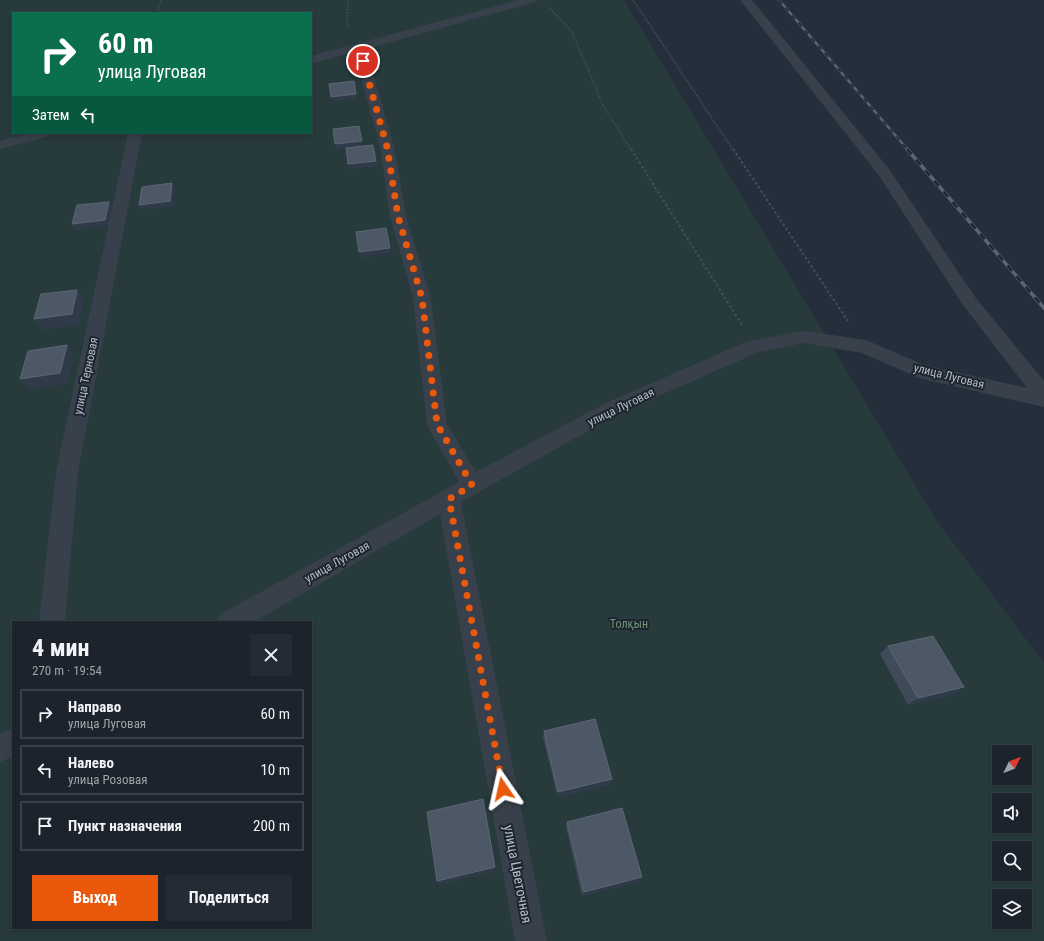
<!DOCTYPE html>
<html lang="ru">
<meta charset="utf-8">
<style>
body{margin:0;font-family:"Roboto Condensed",sans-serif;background:#252b34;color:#f1f3f6;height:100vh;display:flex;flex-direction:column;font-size:15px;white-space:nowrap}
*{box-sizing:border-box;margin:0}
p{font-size:13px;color:#a0a4a9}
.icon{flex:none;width:22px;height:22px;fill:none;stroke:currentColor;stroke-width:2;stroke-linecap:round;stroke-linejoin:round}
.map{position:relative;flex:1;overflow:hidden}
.details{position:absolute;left:12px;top:621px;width:300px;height:308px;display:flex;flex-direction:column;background:#1c232c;border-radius:0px;box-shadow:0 2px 6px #0003,0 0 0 1px #3a4048}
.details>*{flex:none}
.hud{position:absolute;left:12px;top:12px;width:300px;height:122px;border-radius:0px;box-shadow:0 2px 6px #0003,0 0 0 1px #3a4048;background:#0b6e4f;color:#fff;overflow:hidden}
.needle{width:26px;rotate:47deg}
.tools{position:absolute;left:992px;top:745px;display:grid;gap:8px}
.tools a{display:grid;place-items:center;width:40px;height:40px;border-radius:0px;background:#1c232c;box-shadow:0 2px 6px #0003,0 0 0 1px #3a4048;font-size:20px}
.pin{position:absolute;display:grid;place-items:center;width:34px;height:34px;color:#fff;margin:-17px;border:2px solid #fff;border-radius:50%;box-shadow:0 1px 4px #0007}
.me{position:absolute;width:44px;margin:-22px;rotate:349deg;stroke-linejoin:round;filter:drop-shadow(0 0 3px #0008)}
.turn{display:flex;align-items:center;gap:14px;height:84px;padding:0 20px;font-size:18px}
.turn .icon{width:52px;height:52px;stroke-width:2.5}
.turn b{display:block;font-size:28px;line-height:34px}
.then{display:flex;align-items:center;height:38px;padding:0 20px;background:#0003;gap:8px;font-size:15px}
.round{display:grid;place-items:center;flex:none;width:42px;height:42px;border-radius:0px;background:#252b34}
.head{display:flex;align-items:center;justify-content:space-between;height:68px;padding:0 20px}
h1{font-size:24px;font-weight:700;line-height:30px}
.action{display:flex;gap:8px;margin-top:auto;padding:8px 20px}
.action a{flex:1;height:46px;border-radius:0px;background:#ea580c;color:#fff;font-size:16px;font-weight:700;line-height:46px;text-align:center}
.action a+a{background:#252b34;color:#f1f3f6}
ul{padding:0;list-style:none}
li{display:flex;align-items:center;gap:12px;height:50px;margin:0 8px 6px;padding:0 12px;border:2px solid #3a4048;border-radius:0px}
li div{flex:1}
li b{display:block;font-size:15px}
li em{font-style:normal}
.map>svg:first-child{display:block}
</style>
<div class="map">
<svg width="1044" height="941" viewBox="0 0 1044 941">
<rect width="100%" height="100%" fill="#252f3b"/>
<path fill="#273a3c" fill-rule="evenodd" d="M0 0H624L936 520 1044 663V941H0ZM13 13H311V133H13ZM13 622H311V928H13ZM999 752H1025V778H999ZM999 800H1025V826H999ZM999 848H1025V874H999ZM999 896H1025V922H999Z"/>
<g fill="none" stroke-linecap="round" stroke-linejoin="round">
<g stroke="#3f5354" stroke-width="1.5" stroke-dasharray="1.5 1.5" stroke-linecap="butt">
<polyline points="348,0 347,23 350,29"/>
<polyline points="633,0 733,150"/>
<polyline points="550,8 572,32 603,105 631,150"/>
<polyline points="157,13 161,0"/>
</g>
<g stroke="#3f5354" stroke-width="2" stroke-dasharray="2.5 2.5" stroke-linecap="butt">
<polyline points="631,149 742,325"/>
<polyline points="733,149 848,321"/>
</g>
<g fill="#38414b" fill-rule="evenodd">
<polygon points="518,0 537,0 535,2 366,49 394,147 406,216 431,298 447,424 476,472 606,403 748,341 804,331 866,340 924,365 1027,388 963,305 878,174 740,0 752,0 889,169 975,297 1044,381 1044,407 919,378 862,353 804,343 759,352 620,413 461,502 547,941 515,941 440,514 254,622 217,622 221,614 459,482 427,425 413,298 390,216 380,147 354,52 311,64 311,56"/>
<polygon points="28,133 51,133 49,136 0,149 0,141"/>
<polygon points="128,133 142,133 78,472 65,622 39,622 56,472"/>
<polygon points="13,728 13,757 0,762 0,733"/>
</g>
<g stroke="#5b6572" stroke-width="2.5">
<polyline id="rail-far1" points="779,0 908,150"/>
</g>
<g stroke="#5b6572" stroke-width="3.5">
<polyline id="rail" points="907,149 1044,308"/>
</g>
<use href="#rail-far1" stroke="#1d2630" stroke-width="1.5" stroke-dasharray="5" stroke-linecap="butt"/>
<use href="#rail" stroke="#1d2630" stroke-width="2.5" stroke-dasharray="7" stroke-linecap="butt"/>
</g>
<g fill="#404b5a">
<polygon points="888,646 954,694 908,705 880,654"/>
<polygon points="544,731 612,779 610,784 558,797 543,738"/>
<polygon points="567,822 639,881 582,896 566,827"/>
</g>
<g fill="#303b49">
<polygon points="356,94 357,99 332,102 331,97"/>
<polygon points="362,141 363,146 336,149 335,144"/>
<polygon points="376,161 377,166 349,170 348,164"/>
<polygon points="172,183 174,189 173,206 142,210 139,205"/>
<polygon points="109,202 112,207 108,226 76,230 72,224"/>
<polygon points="390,248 391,253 360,258 359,252"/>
<polygon points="77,290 84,301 79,325 42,330 34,319"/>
<polygon points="67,345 74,356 68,384 29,390 20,379"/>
<polygon points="964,687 954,694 908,705 918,698"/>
<polygon points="612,779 610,784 558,797 558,792"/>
<polygon points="483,799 496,871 439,885 437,881"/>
<polygon points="642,877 639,881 582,896 584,892"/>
</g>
<g fill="#4c5866" stroke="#5c6775">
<polygon points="354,81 356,94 331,97 329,84"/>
<polygon points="359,126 362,141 335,144 333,129"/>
<polygon points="373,145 376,161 348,164 346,148"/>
<polygon points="172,183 170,201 139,205 142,187"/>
<polygon points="109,202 105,220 72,224 77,205"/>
<polygon points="386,228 390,248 359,252 356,232"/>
<polygon points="77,290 72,314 34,319 41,294"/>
<polygon points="67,345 60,373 20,379 28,351"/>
<polygon points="933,636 964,687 918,698 888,646"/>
<polygon points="595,719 612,779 558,792 544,731"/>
<polygon points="483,799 495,867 437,881 427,812"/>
<polygon points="622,808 642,877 584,892 567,822"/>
</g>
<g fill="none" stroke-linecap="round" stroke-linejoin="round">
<polyline stroke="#ea580c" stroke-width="7" stroke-dasharray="0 12.6" points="363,61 387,147 398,216 422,298 437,424 472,485 449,499 503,789"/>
</g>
<g text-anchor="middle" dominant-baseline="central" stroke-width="4" stroke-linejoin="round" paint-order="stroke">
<g font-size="12" fill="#b4bcc7" stroke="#1d2630">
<text transform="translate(86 376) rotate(-78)">улица Терновая</text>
<text transform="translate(949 376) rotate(14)">улица Луговая</text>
<text transform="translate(621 407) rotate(-26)">улица Луговая</text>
<text transform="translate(337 562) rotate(-29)">улица Луговая</text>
</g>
<g font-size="12" fill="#6c9675" stroke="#1d2630">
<text x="629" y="624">Толқын</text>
</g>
<g font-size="14" fill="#b4bcc7" stroke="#1d2630">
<text transform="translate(518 874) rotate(79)">улица Цветочная</text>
</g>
</g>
</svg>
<div class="tools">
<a><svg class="needle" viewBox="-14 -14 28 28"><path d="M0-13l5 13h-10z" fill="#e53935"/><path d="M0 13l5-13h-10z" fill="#a0a4a9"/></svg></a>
<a><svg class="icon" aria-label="sound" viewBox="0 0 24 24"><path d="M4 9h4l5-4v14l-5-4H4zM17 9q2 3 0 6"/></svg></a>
<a><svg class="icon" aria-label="search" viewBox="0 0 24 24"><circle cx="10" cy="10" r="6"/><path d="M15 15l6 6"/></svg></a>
<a><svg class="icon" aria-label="layers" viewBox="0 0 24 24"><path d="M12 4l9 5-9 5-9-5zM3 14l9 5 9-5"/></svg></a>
</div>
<div class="pin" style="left:363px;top:61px;background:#d93025"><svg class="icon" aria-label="arrive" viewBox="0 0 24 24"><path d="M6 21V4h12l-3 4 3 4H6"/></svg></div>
<svg class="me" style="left:503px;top:789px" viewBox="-20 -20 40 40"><path d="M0-17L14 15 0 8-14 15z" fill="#ea580c" stroke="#fff" stroke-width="4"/></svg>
<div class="hud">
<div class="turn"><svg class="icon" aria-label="right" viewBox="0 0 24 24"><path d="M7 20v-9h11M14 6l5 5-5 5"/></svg><div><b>60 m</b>улица Луговая</div></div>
<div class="then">Затем<svg class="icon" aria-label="left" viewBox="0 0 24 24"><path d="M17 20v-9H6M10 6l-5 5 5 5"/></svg></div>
</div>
<section class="details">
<div class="head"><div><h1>4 мин</h1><p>270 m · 19:54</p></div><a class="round"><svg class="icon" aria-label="close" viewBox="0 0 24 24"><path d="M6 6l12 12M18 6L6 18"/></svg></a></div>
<ul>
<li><svg class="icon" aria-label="right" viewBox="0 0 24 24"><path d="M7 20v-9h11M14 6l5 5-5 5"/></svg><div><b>Направо</b><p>улица Луговая</p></div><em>60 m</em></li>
<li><svg class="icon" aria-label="left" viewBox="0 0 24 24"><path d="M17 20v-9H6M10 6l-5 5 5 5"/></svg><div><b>Налево</b><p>улица Розовая</p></div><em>10 m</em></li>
<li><svg class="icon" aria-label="arrive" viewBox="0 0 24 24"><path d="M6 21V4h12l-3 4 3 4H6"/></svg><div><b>Пункт назначения</b></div><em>200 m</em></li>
</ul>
<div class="action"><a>Выход</a><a>Поделиться</a></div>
</section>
</div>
